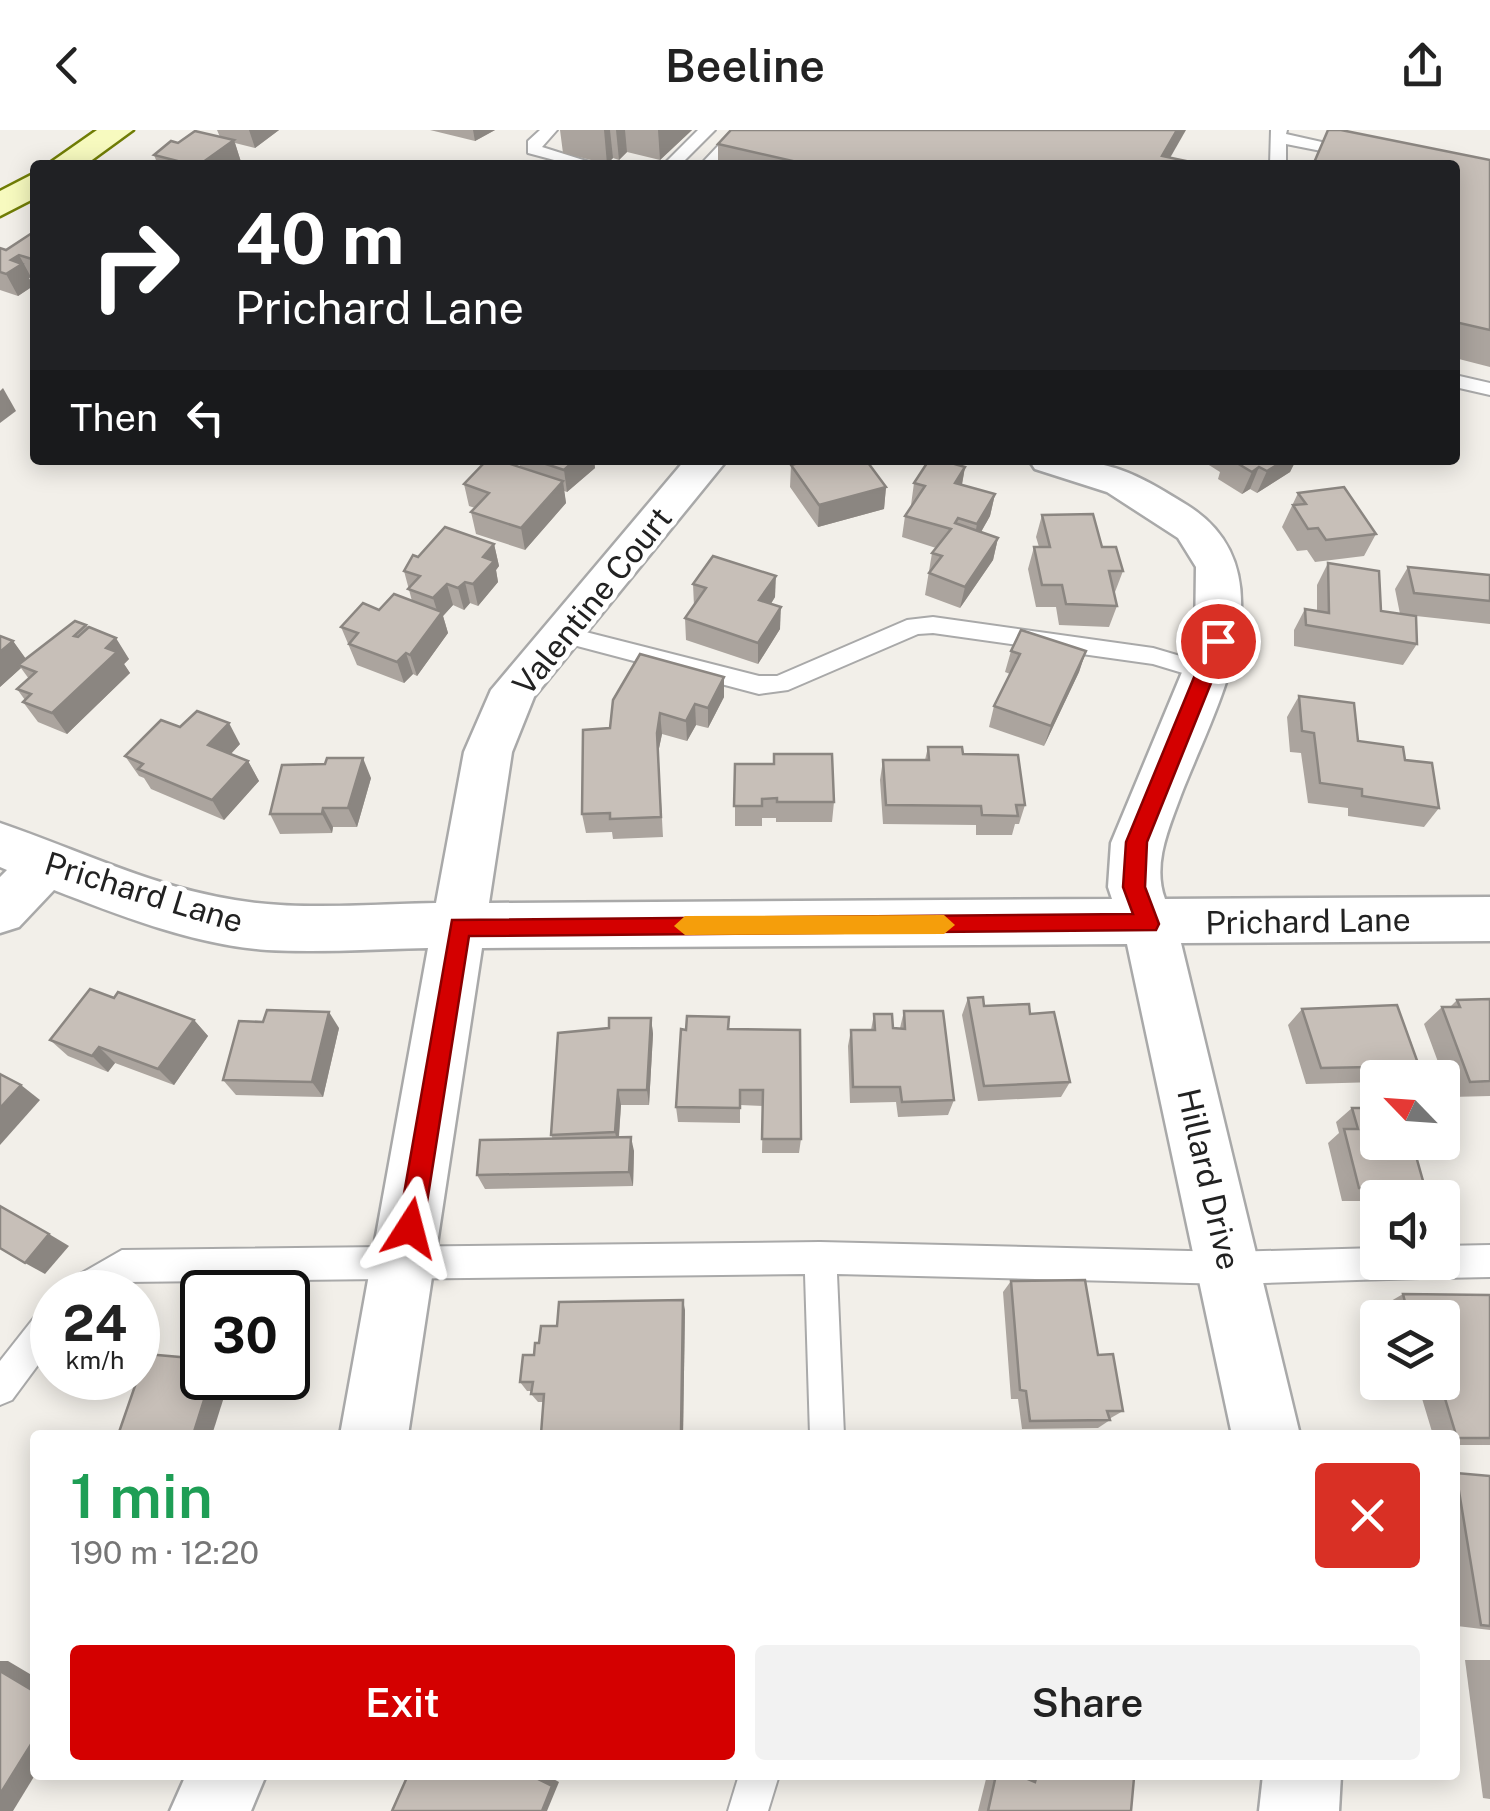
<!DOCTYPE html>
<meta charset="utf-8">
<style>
body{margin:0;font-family:"Public Sans",sans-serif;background:#f2f2f2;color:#222;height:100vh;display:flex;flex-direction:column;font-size:38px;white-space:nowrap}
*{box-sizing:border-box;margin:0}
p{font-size:32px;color:#767676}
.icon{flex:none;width:55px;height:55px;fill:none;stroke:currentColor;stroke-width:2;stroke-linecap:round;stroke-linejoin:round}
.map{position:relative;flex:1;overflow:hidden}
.drawer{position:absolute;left:30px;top:1300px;width:1430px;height:350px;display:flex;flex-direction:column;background:#fff;border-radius:10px;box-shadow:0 5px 25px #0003}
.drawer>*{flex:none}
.hud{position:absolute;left:30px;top:30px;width:1430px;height:305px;border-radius:10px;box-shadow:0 5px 25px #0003;background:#202124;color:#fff;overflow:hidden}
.needle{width:65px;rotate:295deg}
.tools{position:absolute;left:1360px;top:930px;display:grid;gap:20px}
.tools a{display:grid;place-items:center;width:100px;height:100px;border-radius:10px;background:#fff;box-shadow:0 5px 25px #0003;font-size:50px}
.speed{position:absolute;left:30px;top:1140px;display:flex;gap:20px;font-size:50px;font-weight:700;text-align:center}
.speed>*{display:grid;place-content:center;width:130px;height:130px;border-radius:50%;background:#fff;box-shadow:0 5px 25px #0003;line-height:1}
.speed small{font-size:25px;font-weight:400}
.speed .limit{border:5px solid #111;border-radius:15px;background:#fff;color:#111}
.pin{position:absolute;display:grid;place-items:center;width:85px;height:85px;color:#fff;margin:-42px;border:5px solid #fff;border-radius:50%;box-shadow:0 2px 10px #0007}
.me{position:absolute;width:110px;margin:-55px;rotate:9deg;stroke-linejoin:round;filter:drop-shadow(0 0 8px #0008)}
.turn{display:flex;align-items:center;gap:35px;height:210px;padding:0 40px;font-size:45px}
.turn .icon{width:130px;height:130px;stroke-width:2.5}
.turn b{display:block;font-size:70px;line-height:85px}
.then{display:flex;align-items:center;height:95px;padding:0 40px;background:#0003;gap:20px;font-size:38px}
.round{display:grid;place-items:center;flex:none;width:105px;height:105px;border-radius:10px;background:#f2f2f2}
.overview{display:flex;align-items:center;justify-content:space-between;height:170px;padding:0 40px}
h1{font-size:60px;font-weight:600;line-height:75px;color:#1e9e55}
.primary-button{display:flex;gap:20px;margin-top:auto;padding:20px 40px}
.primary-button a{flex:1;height:115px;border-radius:10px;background:#d40000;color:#fff;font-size:40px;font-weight:600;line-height:115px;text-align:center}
.primary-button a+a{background:#f2f2f2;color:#222}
header{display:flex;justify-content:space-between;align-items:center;height:130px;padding:0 40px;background:#fff;font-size:45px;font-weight:600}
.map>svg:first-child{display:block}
</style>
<header><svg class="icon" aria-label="back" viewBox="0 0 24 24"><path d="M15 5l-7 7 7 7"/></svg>Beeline<svg class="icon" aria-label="share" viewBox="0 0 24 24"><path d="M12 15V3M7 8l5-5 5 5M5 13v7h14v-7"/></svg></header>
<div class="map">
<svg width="1490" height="1681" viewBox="0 0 1490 1681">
<rect width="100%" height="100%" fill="#f2efe9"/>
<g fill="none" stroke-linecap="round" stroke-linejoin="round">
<g stroke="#a9a9a9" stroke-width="4">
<g id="lane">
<polygon points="540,0 557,0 542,17 599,35 573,35 528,23 528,11"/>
<polygon points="698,0 715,0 680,35 663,35"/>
<polygon points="733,0 750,0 717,35 700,35"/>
<polygon points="1271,0 1287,0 1286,4 1424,35 1392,35 1286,14 1286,35 1270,35"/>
<polygon points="1455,245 1490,253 1490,265 1455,257"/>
<polygon points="933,487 1153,518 1214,536 1218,542 1206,550 1153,534 933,503 918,504 788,560 759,564 562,512 551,504 562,496 759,546 777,546 907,490"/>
<polygon points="820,1112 1229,1122 1378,1118 1378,1132 1442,1132 1442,1116 1490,1115 1490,1147 1442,1148 1431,1143 1420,1148 1229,1154 837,1144 844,1305 810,1305 805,1144 126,1152 108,1162 63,1162 68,1151 122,1120"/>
<polygon points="52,1174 52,1216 12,1270 0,1275 0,1231 41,1179"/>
<polygon points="739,1645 779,1645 768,1681 728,1681"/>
</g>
</g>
<g stroke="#a9a9a9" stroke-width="5">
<g id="street">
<path d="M685 330H727L534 567 512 622 489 773 1112 769 1108 757 1111 713 1195 511 1196 437 1178 408 1107 362 1035 339 1029 330C1106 330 1121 334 1187 375 1294 442 1215 577 1181 665 1169 698 1152 734 1165 769L1490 767V811L1181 813 1300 1305H1232L1127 814 482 818 408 1305H340L428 818C375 819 320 823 267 820 195 815 121 786 54 760L19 797 0 803V747L7 740 0 737V693C79 720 152 757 235 770 300 781 370 774 436 773L464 622 491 560Z"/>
<polygon points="186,1645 266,1645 251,1681 170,1681"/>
<polygon points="1263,1645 1341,1645 1339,1681 1259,1681"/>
</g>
</g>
<g stroke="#707d05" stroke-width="5">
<g id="secondary">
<polygon points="97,0 133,0 85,35 47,35"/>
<polygon points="35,43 35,68 0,86 0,61"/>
</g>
</g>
<use href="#lane" fill="#fff" fill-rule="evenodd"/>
<use href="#street" fill="#fff" fill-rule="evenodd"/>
<use href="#secondary" fill="#f7fabf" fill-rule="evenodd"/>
</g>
<g fill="#aba49e">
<polygon points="217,0 279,0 255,18 235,13 241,32 237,35 158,35 154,25 178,13 220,7"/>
<polygon points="430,0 495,0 475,11"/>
<polygon points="560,0 692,0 660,30 627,22 619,30 613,28 607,34 563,23"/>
<polygon points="718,14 1170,28 1205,35 718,35"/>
<polygon points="1490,30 1490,237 1455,228 1455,35"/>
<polygon points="35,101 35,148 29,148 33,156 18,166 0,160 0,118 6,120"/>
<polygon points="519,330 594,330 595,338 567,362 564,361 566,373 525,420 476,404 471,382 475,378 469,376 464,354 520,337"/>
<polygon points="794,330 866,330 886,357 884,379 818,397 790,357 791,335 794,334"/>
<polygon points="1201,330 1296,330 1290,342 1257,363 1250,359 1242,364 1218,349 1220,342"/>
<polygon points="965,337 962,355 995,364 990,386 981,402 998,408 993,430 960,478 925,465 932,423 936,418 902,407 905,386 912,375 911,375 914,353"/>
<polygon points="1298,363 1376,404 1364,426 1315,432 1307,420 1297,421 1282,397"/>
<polygon points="1042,385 1102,417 1123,441 1115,462 1114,462 1117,476 1109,497 1059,495 1056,477 1036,477 1028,439 1034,417 1039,417 1036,407"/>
<polygon points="494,414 499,436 496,440 498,452 478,476 470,473 464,480 453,475 443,486 448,503 417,546 413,544 404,553 357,535 341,497 379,480 412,471 404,441 418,427"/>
<polygon points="1328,433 1381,481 1400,484 1395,459 1408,437 1490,445 1490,494 1416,486 1417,514 1403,535 1294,516 1294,500 1305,479 1317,481 1317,455"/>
<polygon points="693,454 775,467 771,474 780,499 758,534 686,510 685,488 694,476"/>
<polygon points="86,495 129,529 124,534 130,543 67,604 38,592 23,572 25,570 17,559 29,549 21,538 0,557 13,511 26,529"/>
<polygon points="1011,521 1086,521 1079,542 1044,616 989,597 994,576 1010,544 1005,542"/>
<polygon points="724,547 724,567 708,598 696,595 687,611 662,604 658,623 663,707 613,709 612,702 586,703 582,684 610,598"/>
<polygon points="1299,566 1358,611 1405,630 1439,678 1424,697 1348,686 1348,678 1308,673 1301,623 1290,622 1287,587"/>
<polygon points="180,597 240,614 231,624 248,631 259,651 224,690 151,659 144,648 139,646 125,626"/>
<polygon points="928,617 963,624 1025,675 1019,694 1015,694 1012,705 976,705 976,695 883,694 880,650 883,630 925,630"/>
<polygon points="325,634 371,648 357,697 333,697 332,703 280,704 270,684"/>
<polygon points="735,634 834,672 832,692 776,692 776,688 762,688 762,696 735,696"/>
<polygon points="114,868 194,890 208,906 174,955 115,933 108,942 68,926 50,910"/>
<polygon points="968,868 984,876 1030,884 1070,952 1061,967 978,971 962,885"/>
<polygon points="1490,869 1490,966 1451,967 1424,894 1442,877 1450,877 1457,870"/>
<polygon points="1302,879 1419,936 1406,948 1378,948 1378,952 1306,954 1288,895"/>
<polygon points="904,881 954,970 948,985 898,987 896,972 850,973 848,916 851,900 871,900 874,884 893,898 900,898"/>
<polygon points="729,887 729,899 801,1009 799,1023 762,1023 763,976 740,975 740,993 678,992 676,977 686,900"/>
<polygon points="651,888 653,904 649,975 621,975 619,1007 634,1021 633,1056 485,1059 477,1045 553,1009 551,1005 609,898"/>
<polygon points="339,898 323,967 236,965 223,950"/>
<polygon points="1352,978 1425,1058 1412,1068 1378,1068 1378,1071 1342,1071 1328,1013 1339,1003 1336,992"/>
<polygon points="1011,1151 1098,1225 1123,1281 1109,1289 1110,1290 1098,1298 1022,1299 1018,1269 1011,1269 1003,1162"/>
<polygon points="1403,1164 1490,1165 1490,1315 1455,1315 1455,1305 1433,1305 1417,1252 1442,1252 1442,1188 1387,1188 1384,1175"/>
<polygon points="685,1180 683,1305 541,1304 543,1272 538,1272 531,1264 532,1261 527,1261 520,1252 539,1213 557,1196"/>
<polygon points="1455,1343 1490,1346 1490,1500 1457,1496 1455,1483"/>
<polygon points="1465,1530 1490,1530 1490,1669 1483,1668"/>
<polygon points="987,1645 1018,1645 1025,1648 1026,1645 1127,1645 1131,1681 978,1681"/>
</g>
<g fill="#8b8681">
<polygon points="249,0 279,0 255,18"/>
<polygon points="473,0 495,0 475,11"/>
<polygon points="604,0 610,0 613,28 607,34"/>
<polygon points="616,0 625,0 627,22 619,30"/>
<polygon points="658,0 692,0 660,30"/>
<polygon points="1177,0 1186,0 1166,35 1162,26"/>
<polygon points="234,10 241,32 237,35 199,35"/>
<polygon points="19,125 31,147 29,148 33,156 18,166 6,144 11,130"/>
<polygon points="3,258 16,281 0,293 0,261"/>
<polygon points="575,330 594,330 595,338 567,362 564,340"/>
<polygon points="1285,330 1296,330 1290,342 1257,363 1267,341"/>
<polygon points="965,337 961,359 955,353"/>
<polygon points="1259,337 1250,359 1242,364 1252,342"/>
<polygon points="563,351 566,373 525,420 521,398"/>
<polygon points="886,357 884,379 818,397 819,375"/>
<polygon points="995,364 990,386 973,416 977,394"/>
<polygon points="998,408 993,430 960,478 965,457"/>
<polygon points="494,414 499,436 496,440 498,452 478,476 473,454 483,427"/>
<polygon points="776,446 775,467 759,492 759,470"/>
<polygon points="465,452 470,473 464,480 458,458"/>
<polygon points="447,454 453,475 443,486 448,503 417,546 410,525 439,487 433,468"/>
<polygon points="781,477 780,499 758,534 758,513"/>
<polygon points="116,508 129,529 124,534 130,543 67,604 52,583 106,518"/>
<polygon points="13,511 28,532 18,535 21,538 0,557 0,522"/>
<polygon points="1086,521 1079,542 1044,616 1051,596"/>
<polygon points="406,523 413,544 404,553 397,532"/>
<polygon points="724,547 724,567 708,598 708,578"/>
<polygon points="695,574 696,595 687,611 686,591"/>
<polygon points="660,583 662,604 658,623 663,707 657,603"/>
<polygon points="229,593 240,614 220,635 208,615"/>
<polygon points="363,628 371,648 357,697 348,678"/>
<polygon points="248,631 259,651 224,690 212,670"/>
<polygon points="323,678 333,697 332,703 322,684"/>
<polygon points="329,882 339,898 323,967 312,952"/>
<polygon points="651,888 653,904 649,975 647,960"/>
<polygon points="194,890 208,906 174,955 158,939"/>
<polygon points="99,917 115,933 108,942 92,926"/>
<polygon points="21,955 40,970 0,1015 0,978"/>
<polygon points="618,960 621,975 618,1017 615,1002"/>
<polygon points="631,1007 634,1021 633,1056 629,1042"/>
<polygon points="49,1104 69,1116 45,1144 25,1133"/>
<polygon points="683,1170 685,1180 683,1305 681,1301"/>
<polygon points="211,1248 230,1248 212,1305 193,1305"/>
<polygon points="0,1531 8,1531 35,1547 35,1562 0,1541"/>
<polygon points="35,1608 35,1645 13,1681 0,1681 0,1664"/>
<polygon points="530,1645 546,1645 559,1652 547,1681 542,1681"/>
</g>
<g fill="#c7bfb8" stroke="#8b8681" stroke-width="2.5">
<polygon points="731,0 1177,0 1162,26 1205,35 810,35 718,14"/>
<polygon points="1328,0 1341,0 1490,30 1490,200 1455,192 1455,35 1313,35"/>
<polygon points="195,1 234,10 199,35 193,35 154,25 171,11 178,13"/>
<polygon points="35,101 35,130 19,125 11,130 22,134 6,144 0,142 0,118 6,120"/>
<polygon points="487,330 498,330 563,351 521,398 471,382 489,363 464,354"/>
<polygon points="534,330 575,330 564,340"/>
<polygon points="800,330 866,330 886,357 819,375 791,335 802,332"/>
<polygon points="929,330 941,330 965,337 955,353 995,364 977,394 958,388 955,393 998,408 965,457 929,443 942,426 932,423 951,399 905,386 925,356 914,353"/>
<polygon points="1232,330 1285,330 1267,341 1259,337 1252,342"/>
<polygon points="1344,357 1376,404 1326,410 1318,398 1308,399 1293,375 1306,374 1298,363"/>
<polygon points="1093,384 1102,417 1116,417 1123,441 1109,441 1117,476 1066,474 1062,455 1042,455 1034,417 1050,417 1042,385"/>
<polygon points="445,397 494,414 483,427 494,431 473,454 465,452 458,458 447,454 433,468 408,459 420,446 404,441 413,425 418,427"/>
<polygon points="713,426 776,446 759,470 781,477 758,513 685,488 706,458 693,454"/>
<polygon points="1328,433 1379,441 1381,481 1416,486 1417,514 1306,495 1305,479 1329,483"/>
<polygon points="1408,437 1490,445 1490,471 1414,463"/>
<polygon points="394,464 442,482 410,525 406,523 397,532 349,514 358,503 341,497 363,473 379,480"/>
<polygon points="75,491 86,495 74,506 78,507 89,497 116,508 106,518 117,522 52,583 23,572 31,564 17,559 36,542 18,535"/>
<polygon points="1021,500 1086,521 1051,596 994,576 1020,524 1011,521"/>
<polygon points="0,506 13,511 0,522"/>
<polygon points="640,524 724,547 708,578 695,574 686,591 660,583 657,603 661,687 610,689 610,683 582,684 583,600 610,598 613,570"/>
<polygon points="1299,566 1354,573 1358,611 1403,617 1405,630 1432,633 1439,678 1362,666 1362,659 1320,653 1314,603 1302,601"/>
<polygon points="197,581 229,593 208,615 248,631 212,670 138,639 143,634 125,626 161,590 180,597"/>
<polygon points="928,617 962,617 963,624 1018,625 1025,675 1016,675 1018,686 982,685 981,676 886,675 883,630 929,630"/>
<polygon points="774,624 832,624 834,672 777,672 777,668 762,669 762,676 734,676 735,634 774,634"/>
<polygon points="327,628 363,628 348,678 323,678 322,684 270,684 282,635 325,634"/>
<polygon points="90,859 114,868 118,862 194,890 158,939 99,917 92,926 50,910"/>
<polygon points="983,867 984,876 1029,874 1030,884 1054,882 1070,952 984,956 968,868"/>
<polygon points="1490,869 1490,951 1470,952 1442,877 1460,877 1457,870"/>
<polygon points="1397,875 1419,936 1321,938 1302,879"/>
<polygon points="267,880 329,882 312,952 223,950 239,891 263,892"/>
<polygon points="904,881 943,881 954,970 902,972 900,957 853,957 851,900 875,900 874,884 892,884 893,898 905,899"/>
<polygon points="687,886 729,887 728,899 800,900 801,1009 762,1009 763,960 740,960 740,978 676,977 681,899 686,900"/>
<polygon points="609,888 651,888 647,960 618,960 615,1002 551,1005 558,903 609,898"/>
<polygon points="0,944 21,955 0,978"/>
<polygon points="1352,978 1378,978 1378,1012 1412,1012 1425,1058 1359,1058 1344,999 1358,999"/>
<polygon points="631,1007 629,1042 477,1045 480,1010"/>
<polygon points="0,1076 49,1104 25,1133 0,1118"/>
<polygon points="1085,1150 1098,1225 1113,1224 1123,1281 1107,1281 1110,1290 1030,1291 1026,1261 1020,1260 1011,1151"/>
<polygon points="1403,1164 1490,1165 1490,1308 1457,1308 1440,1252 1442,1252 1442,1188 1409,1188"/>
<polygon points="683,1170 681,1301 541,1304 544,1264 531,1264 533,1252 520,1252 523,1225 534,1225 535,1213 539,1213 541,1196 557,1196 559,1172"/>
<polygon points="146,1224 202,1229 202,1248 211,1248 193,1305 118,1305"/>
<polygon points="1456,1343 1490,1346 1490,1496 1481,1495"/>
<polygon points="0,1541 35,1562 35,1608 0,1664"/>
<polygon points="408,1645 530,1645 552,1656 542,1681 392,1681"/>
<polygon points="996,1645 1018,1645 1035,1652 1037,1645 1127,1645 1134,1648 1131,1681 988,1681"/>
</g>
<polygon fill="#d40000" stroke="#8a0000" stroke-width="2.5" points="1218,504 1228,511 1147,712 1145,757 1159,794 1156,800 469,806 423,1098 420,1106 410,1110 401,1106 398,1098 452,790 1133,784 1123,757 1126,712 1209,511"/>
<polygon fill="#f59e0b" points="944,785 955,795 944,804 685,805 674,796 685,786"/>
<g text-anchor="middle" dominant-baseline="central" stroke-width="10" stroke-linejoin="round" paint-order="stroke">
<g font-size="32" fill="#222" stroke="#fff">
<text transform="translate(592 471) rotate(-51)">Valentine Court</text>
<text transform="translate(144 762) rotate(17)">Prichard Lane</text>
<text transform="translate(1308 791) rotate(-1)">Prichard Lane</text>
<text transform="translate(1209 1049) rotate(77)">Hillard Drive</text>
</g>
</g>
</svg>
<div class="tools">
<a><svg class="needle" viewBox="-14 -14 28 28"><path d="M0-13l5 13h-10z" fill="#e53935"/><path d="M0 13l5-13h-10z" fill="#767676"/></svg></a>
<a><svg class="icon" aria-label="sound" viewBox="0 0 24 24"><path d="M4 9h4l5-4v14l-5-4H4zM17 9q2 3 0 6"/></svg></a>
<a><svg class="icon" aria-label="layers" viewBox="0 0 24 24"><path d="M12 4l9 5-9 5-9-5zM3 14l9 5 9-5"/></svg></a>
</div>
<div class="speed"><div>24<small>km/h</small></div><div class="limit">30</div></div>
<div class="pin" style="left:1218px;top:511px;background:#d93025"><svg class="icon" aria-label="arrive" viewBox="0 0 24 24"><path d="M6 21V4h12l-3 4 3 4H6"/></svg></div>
<svg class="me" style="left:410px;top:1098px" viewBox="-20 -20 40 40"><path d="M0-17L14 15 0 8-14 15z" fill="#d40000" stroke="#fff" stroke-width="4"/></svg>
<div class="hud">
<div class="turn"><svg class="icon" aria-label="right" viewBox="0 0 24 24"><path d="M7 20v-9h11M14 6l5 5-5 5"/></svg><div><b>40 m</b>Prichard Lane</div></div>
<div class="then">Then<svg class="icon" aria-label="left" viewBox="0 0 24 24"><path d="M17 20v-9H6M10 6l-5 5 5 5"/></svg></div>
</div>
<section class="drawer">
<div class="overview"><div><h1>1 min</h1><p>190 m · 12:20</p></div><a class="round" style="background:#d93025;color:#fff"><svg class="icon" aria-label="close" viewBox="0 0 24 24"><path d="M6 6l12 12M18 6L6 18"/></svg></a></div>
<div class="primary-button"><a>Exit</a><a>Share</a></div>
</section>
</div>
